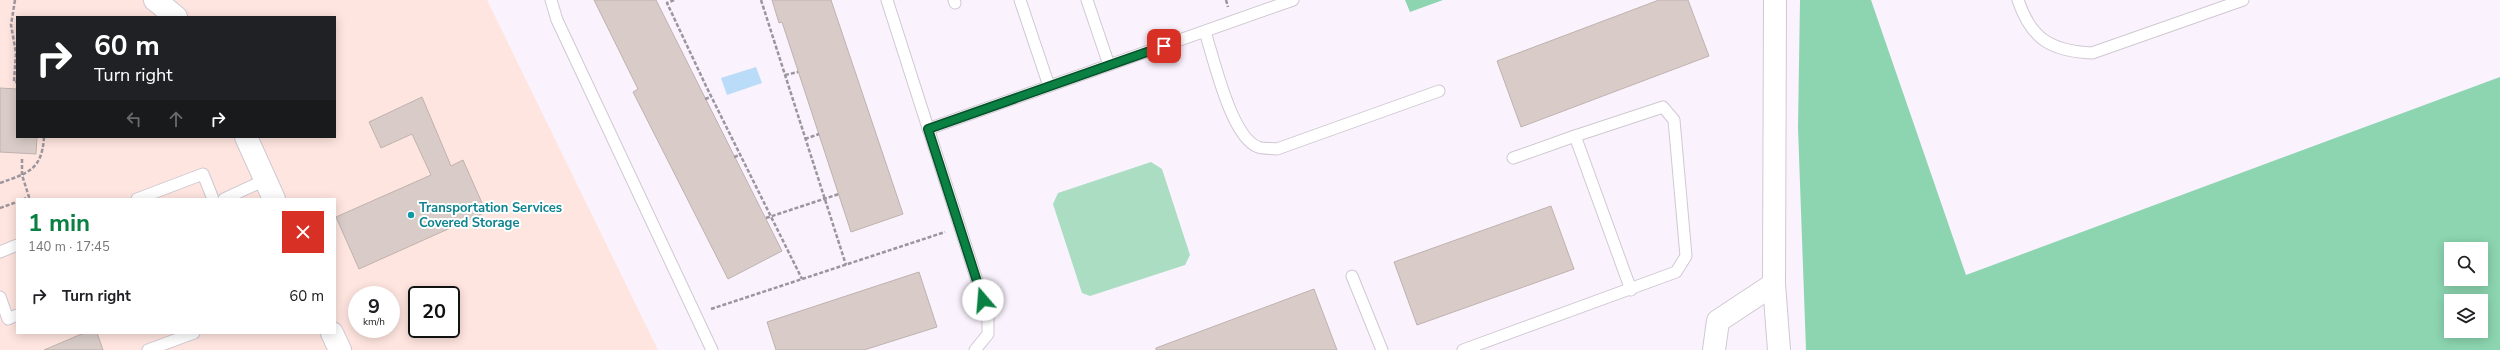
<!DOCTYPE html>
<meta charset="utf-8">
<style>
body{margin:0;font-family:"Nunito Sans",sans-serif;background:#f2f2f2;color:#202124;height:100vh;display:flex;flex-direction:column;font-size:15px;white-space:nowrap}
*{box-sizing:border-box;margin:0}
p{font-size:13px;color:#757577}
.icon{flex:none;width:22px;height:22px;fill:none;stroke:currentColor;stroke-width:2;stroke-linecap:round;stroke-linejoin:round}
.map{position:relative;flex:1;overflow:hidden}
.sheet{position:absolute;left:16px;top:198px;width:320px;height:136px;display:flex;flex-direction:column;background:#fff;border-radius:0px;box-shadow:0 2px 10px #0003}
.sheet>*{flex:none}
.hud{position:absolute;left:16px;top:16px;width:320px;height:122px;border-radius:0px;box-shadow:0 2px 10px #0003;background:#202124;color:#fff;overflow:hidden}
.buttons{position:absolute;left:2444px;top:242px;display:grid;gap:8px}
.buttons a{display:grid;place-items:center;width:44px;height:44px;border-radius:0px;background:#fff;box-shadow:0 2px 10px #0003;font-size:20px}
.speed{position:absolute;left:348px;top:286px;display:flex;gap:8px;font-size:20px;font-weight:700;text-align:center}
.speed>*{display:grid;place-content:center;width:52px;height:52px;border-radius:50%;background:#fff;box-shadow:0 2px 10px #0003;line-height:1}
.speed small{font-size:10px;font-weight:400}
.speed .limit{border:2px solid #111;border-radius:6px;background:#fff;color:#111}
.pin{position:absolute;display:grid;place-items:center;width:34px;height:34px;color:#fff;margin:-17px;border-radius:8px;box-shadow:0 2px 6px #0006}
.me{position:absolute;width:44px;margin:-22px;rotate:342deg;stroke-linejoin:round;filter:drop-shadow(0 0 3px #0008)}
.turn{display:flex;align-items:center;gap:14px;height:84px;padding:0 12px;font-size:18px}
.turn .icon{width:52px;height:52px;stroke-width:2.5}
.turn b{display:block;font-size:28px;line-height:34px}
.lanes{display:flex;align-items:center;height:38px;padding:0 12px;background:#0003;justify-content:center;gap:20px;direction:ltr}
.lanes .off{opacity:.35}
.round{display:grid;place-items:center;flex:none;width:42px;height:42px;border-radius:0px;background:#f2f2f2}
.summary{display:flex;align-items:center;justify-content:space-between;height:68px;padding:0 12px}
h1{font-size:24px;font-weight:700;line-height:30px;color:#0b8043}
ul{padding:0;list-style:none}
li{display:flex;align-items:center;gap:12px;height:60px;padding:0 12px}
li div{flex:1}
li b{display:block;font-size:15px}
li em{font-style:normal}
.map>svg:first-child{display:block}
</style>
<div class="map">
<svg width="2500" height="350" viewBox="0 0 2500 350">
<rect width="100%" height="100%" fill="#faf2fd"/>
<path fill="#ffe5df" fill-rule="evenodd" d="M0 0H487L658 350H0ZM17 17H335V137H17ZM17 199H335V333H17ZM357 295H391V329H357ZM417 295H451V329H417Z"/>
<polygon fill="#abddc2" points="1151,162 1162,169 1190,255 1185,265 1090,296 1082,293 1053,204 1058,193"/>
<g fill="#8cd5b0" fill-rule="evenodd">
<polygon points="1405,0 1443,0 1410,12"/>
<path d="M1800 0H1871L1966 275 2500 77V350H1806L1798 128ZM2451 249H2481V279H2451ZM2451 301H2481V331H2451Z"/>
</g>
<polygon fill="#badcf9" points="756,67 762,83 727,95 721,78"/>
<g fill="#d9ccc8" stroke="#bfb2ae">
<polygon points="594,0 656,0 782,251 728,279 633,92 638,89"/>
<polygon points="772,0 831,0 903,214 851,232 782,22 779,23"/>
<polygon points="1659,0 1688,0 1709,56 1521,127 1497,61"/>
<polygon points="0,88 17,89 17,137 37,137 36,154 0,152"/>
<polygon points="422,97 451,166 463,160 486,212 359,269 336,217 431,175 412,134 381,148 369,122"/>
<polygon points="1551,206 1574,269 1417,325 1394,262"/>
<polygon points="919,272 937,327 864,350 776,350 767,322"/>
<polygon points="1314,289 1337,350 1156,350 1156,348"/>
<polygon points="84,333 97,333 103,350 44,350"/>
</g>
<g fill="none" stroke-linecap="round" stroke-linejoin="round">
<g stroke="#d0c8d2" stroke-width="13">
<g id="lane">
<polyline points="551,0 557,20 712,350"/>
<polyline points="887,0 988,315 988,334 975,350"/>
<polyline points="954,0 955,3"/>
<polyline points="1020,0 1049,86"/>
<polyline points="1087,0 1109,65"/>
<path d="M2018 0C2031 39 2051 51 2092 53L2243 0"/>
<path d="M1205 32C1214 59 1231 137 1258 147 1263 149 1271 148 1277 149L1439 91"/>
<polyline points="928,129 1293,0"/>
<polyline points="1513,158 1575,136"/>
<polyline points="137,199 203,174 213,199"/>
<polyline points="224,199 265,180"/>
<polyline points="0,252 17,245"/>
<polyline points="1352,276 1382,350"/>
<polyline points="0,297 8,319 17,315"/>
<polyline points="148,350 194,333"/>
<polyline points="1463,350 1676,272 1686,256 1674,120 1663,107 1575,136 1631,290"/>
</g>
</g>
<g stroke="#d0c8d2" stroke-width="24">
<g id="street">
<polyline points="155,0 176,17"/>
<polyline points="1775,0 1774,284 1779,350"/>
<polyline points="246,137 274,199"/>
<polyline points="332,333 340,350"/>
<polyline points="1714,350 1718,321 1774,284"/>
</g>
</g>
<g stroke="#9b959d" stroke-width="2.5" stroke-dasharray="4 2" stroke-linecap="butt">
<polyline points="15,0 11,25 16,53 14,82 17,82"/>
<polyline points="674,0 667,3 706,86 802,279"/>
<polyline points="761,0 846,265"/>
<polyline points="1226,0 1228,7"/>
<polyline points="785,75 798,72"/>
<polyline points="705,99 711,97"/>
<polyline points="805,139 819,134"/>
<polyline points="734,157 740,155"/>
<polyline points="22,159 22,175 29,197 24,199"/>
<path d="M0 183C28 173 42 170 44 137"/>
<polyline points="0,208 17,202"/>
<polyline points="766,218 839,194"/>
<polyline points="711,309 945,232"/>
</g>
<use href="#lane" stroke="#fff" stroke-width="11"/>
<use href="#street" stroke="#fff" stroke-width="22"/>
</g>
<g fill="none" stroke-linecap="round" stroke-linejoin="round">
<g stroke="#07532c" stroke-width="10">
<polyline id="route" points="983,300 928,129 1164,46"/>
</g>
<use href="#route" stroke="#0b8043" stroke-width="7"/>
</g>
<circle fill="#0f9aa8" stroke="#fff" stroke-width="1.5" cx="411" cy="215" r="4"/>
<g text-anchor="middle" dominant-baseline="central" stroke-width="4" stroke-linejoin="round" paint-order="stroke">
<g font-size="13" font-weight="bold" fill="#0d838f" stroke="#fff" text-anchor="start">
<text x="419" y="208">Transportation Services<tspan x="419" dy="15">Covered Storage</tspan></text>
</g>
</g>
</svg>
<div class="buttons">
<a><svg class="icon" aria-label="search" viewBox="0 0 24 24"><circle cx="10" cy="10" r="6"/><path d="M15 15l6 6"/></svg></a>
<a><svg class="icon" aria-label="layers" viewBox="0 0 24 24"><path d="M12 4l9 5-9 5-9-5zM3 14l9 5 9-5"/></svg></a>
</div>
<div class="speed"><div>9<small>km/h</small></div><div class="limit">20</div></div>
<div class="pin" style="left:1164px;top:46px;background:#d93025"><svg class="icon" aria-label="arrive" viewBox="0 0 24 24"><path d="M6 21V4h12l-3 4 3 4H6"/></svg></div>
<svg class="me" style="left:983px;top:300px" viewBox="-20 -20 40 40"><circle r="19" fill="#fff"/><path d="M0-13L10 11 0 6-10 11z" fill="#0b8043"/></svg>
<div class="hud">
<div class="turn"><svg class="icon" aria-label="right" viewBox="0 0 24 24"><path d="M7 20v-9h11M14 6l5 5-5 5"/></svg><div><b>60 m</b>Turn right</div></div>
<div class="lanes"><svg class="icon off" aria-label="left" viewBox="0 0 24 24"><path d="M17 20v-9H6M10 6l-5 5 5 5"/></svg><svg class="icon off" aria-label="ahead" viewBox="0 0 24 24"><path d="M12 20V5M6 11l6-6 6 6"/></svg><svg class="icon" aria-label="right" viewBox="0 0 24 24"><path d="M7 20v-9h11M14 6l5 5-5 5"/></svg></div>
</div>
<section class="sheet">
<div class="summary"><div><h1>1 min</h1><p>140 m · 17:45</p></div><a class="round" style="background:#d93025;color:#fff"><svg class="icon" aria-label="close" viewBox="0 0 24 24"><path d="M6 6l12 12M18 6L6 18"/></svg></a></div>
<ul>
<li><svg class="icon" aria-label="right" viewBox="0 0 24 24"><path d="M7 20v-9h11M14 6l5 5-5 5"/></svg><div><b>Turn right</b></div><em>60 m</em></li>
</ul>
</section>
</div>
